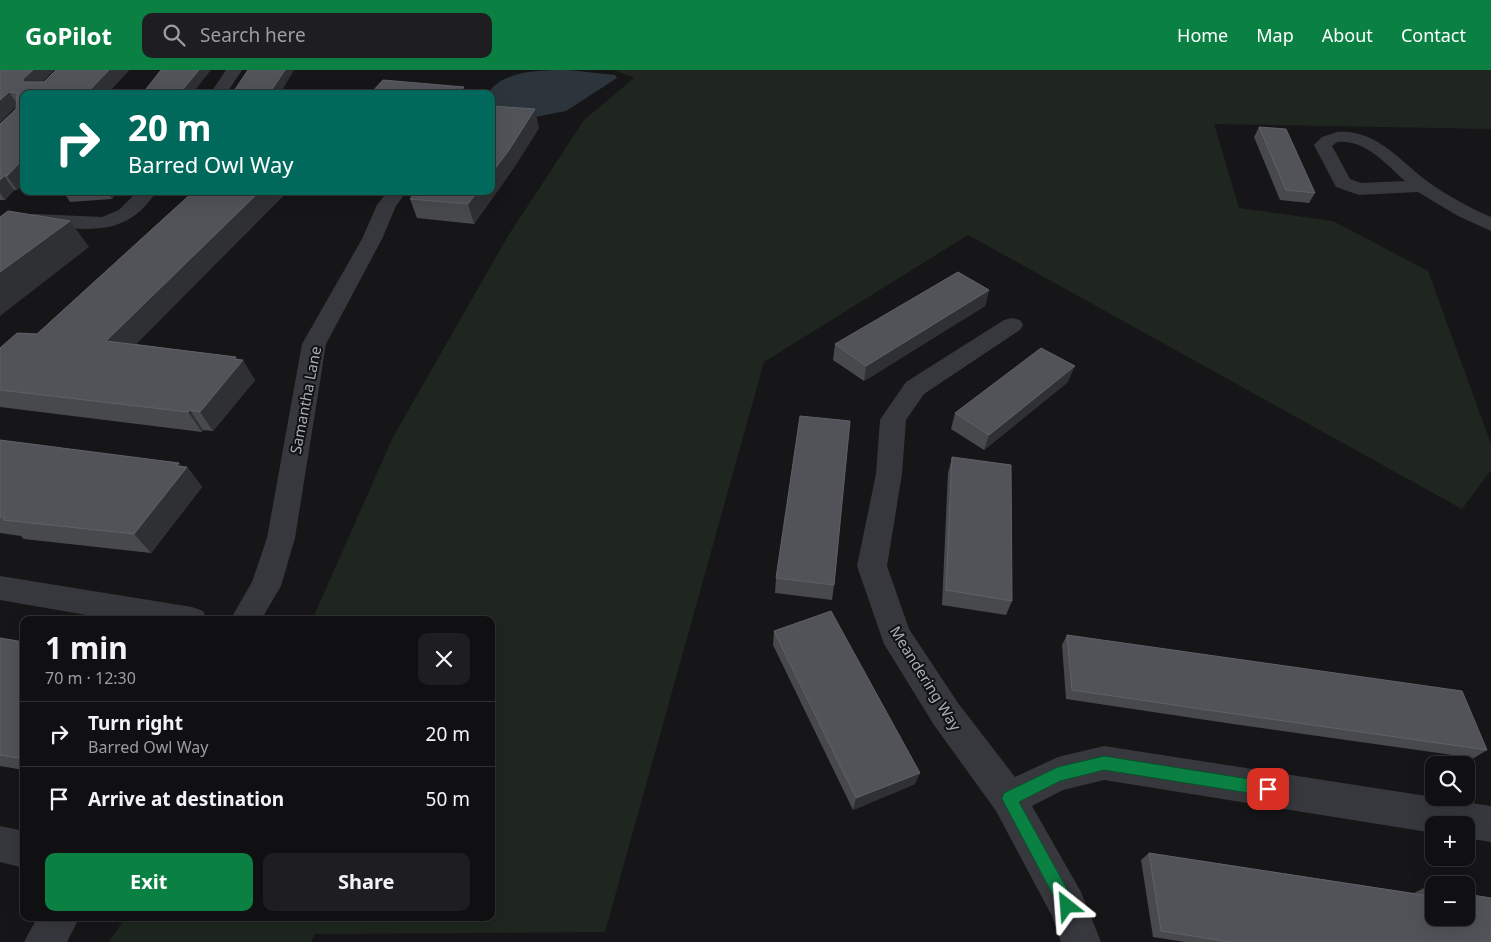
<!DOCTYPE html>
<meta charset="utf-8">
<style>
body{margin:0;font-family:"Noto Sans",sans-serif;background:#1e1e20;color:#f1f3f6;height:100vh;display:flex;flex-direction:column;font-size:19px;white-space:nowrap}
*{box-sizing:border-box;margin:0}
p{font-size:16px;color:#9c9d9f}
.icon{flex:none;width:28px;height:28px;fill:none;stroke:currentColor;stroke-width:2;stroke-linecap:round;stroke-linejoin:round}
.map{position:relative;flex:1;overflow:hidden}
.sheet{position:absolute;left:20px;top:546px;width:475px;height:305px;display:flex;flex-direction:column;background:#101012;border-radius:10px;box-shadow:0 5px 20px #0002,0 0 0 1px #303032}
.sheet>*{flex:none}
.guide{position:absolute;left:20px;top:20px;width:475px;height:105px;border-radius:10px;box-shadow:0 5px 20px #0002,0 0 0 1px #303032;background:#00695c;color:#fff;overflow:hidden}
.controls{position:absolute;left:1425px;top:686px;display:grid;gap:10px}
.controls a{display:grid;place-items:center;width:50px;height:50px;border-radius:10px;background:#101012;box-shadow:0 5px 20px #0002,0 0 0 1px #303032;font-size:25px}
.pin{position:absolute;display:grid;place-items:center;width:42px;height:42px;color:#fff;margin:-21px;border-radius:10px;box-shadow:0 2px 8px #0006}
.me{position:absolute;width:55px;margin:-28px;rotate:332deg;stroke-linejoin:round;filter:drop-shadow(0 0 4px #0008)}
.turn{display:flex;align-items:center;gap:18px;height:105px;padding:0 25px;font-size:22px}
.turn .icon{width:65px;height:65px;stroke-width:2.5}
.turn b{display:block;font-size:35px;line-height:42px}
.round{display:grid;place-items:center;flex:none;width:52px;height:52px;border-radius:10px;background:#1e1e20}
.summary{display:flex;align-items:center;justify-content:space-between;height:85px;padding:0 25px}
h1{font-size:30px;font-weight:700;line-height:38px}
.primary-button{display:flex;gap:10px;margin-top:auto;padding:10px 25px}
.primary-button a{flex:1;height:58px;border-radius:10px;background:#0b8043;color:#fff;font-size:20px;font-weight:700;line-height:58px;text-align:center}
.primary-button a+a{background:#1e1e20;color:#f1f3f6}
ul{padding:0;list-style:none}
li{display:flex;align-items:center;gap:15px;height:65px;padding:0 25px;border-top:1px solid #303032}
li div{flex:1}
li b{display:block;font-size:19px}
li em{font-style:normal}
header{display:flex;align-items:center;gap:30px;box-sizing:border-box;height:70px;padding:0 25px;background:#0b8043;color:#fff}
header strong{font-size:24px}
nav{display:flex;gap:28px;margin-inline-start:auto;font-size:18px}
.search{width:350px;height:45px;background:#1e1e20;display:flex;align-items:center;gap:12px;box-sizing:border-box;padding:0 18px;border-radius:10px;color:#9c9d9f;font-size:19px}
.map>svg:first-child{display:block}
</style>
<header>
<strong>GoPilot</strong>
<div class="search"><svg class="icon" aria-label="search" viewBox="0 0 24 24"><circle cx="10" cy="10" r="6"/><path d="M15 15l6 6"/></svg>Search here</div>
<nav><a>Home</a><a>Map</a><a>About</a><a>Contact</a></nav>
</header>
<div class="map">
<svg width="1491" height="872" viewBox="0 0 1491 872">
<rect width="100%" height="100%" fill="#161618"/>
<polygon fill="#1e261f" points="614,0 1491,0 1491,59 1214,54 1239,138 1333,151 1428,201 1491,374 1491,400 1462,439 968,165 764,292 605,862 315,864 311,872 109,872 125,848 491,848 491,550 312,550 393,367 508,166 584,50 634,8"/>
<path fill="#2c353c" d="M568 0 615 5 617 8 566 41 535 47 491 40V24H488C500 0 544 0 568 0Z"/>
<g fill="none" stroke-linecap="round" stroke-linejoin="round">
<g fill="#37383d" fill-rule="evenodd">
<polygon points="226,0 242,0 226,24 210,24"/>
<path d="M1337 62C1378 59 1401 93 1431 114 1450 127 1470 138 1491 147V161L1458 146 1418 122 1359 125 1336 117 1314 75 1322 67ZM1337 72C1365 69 1386 94 1405 111L1361 113 1350 109 1332 76Z"/>
<path d="M138 121H157C125 169 89 159 39 156 26 156 13 157 0 158V146L36 144 102 147 119 140Z"/>
<polygon points="388,121 407,121 396,136 382,169 326,274 295,468 281,516 261,550 230,550 252,512 267,468 302,274 362,169 377,135"/>
<polygon points="1012,248 1020,250 1023,255 1020,260 924,324 906,350 902,404 887,496 909,559 958,633 1015,707 1058,687 1104,676 1491,736 1491,772 1466,768 1466,755 1434,755 1434,763 1104,710 1063,720 1032,736 1081,822 1101,872 1061,872 1052,846 996,741 934,655 884,574 857,496 876,404 880,350 884,344 906,312 1004,250"/>
<polygon points="0,506 192,537 203,541 207,550 115,550 0,530"/>
<polygon points="0,756 24,761 24,798 0,792"/>
<polygon points="37,848 79,848 67,872 24,872"/>
</g>
</g>
<g fill="#47494d">
<polygon points="0,0 54,0 42,12 44,12 56,0 129,0 107,24 24,24 24,113 17,120 14,120 5,130 0,130 0,54 16,39 16,36 0,52"/>
<polygon points="1259,57 1315,123 1309,133 1280,130 1254,67"/>
<polygon points="539,58 513,99 474,154 417,148 410,129 412,127 411,124"/>
<polygon points="63,121 117,121 112,129 70,132"/>
<polygon points="194,121 296,121 293,123 286,123 136,274 236,287 255,310 213,361 203,360 202,362 0,337 0,278 37,264"/>
<polygon points="989,220 985,236 864,311 833,290 835,274"/>
<polygon points="1068,312 984,380 951,359 955,343"/>
<polygon points="0,370 179,393 182,397 187,397 202,417 151,483 24,469 21,466 0,463"/>
<polygon points="952,387 1012,531 1006,545 942,535 948,403"/>
<polygon points="776,508 834,515 832,530 775,523"/>
<polygon points="774,561 915,714 853,740 773,575"/>
<polygon points="1067,565 1487,680 1474,688 1233,654 1066,629 1062,575"/>
<polygon points="0,568 24,572 24,700 0,696"/>
<polygon points="1149,783 1414,823 1426,817 1491,872 1185,872 1153,867 1141,790"/>
</g>
<g fill="#2f3033">
<polygon points="33,0 54,0 32,23 23,12 23,9"/>
<polygon points="109,0 129,0 107,24 86,24"/>
<polygon points="199,0 211,0 192,24 179,24"/>
<polygon points="285,0 294,0 280,24 269,24"/>
<polygon points="464,17 466,24 458,24"/>
<polygon points="9,22 18,35 0,52 0,30"/>
<polygon points="535,39 539,58 513,99 474,154 468,134 478,121 491,121 491,104"/>
<polygon points="24,88 24,113 17,120 7,106"/>
<polygon points="4,106 14,120 5,130 0,123 0,110"/>
<polygon points="106,121 117,121 112,129"/>
<polygon points="260,121 286,121 286,123 120,290 106,271"/>
<polygon points="70,151 89,177 0,246 0,202"/>
<polygon points="989,220 985,236 864,311 866,296"/>
<polygon points="236,287 240,294 243,290 255,310 213,361 200,342"/>
<polygon points="1075,296 1068,312 984,380 989,365"/>
<polygon points="190,340 203,360 202,362 188,342"/>
<polygon points="179,393 184,400 187,397 202,417 151,483 134,464"/>
<polygon points="920,703 915,714 853,740 856,728"/>
</g>
<g fill="#525359" stroke="#5f6168">
<polygon points="0,0 33,0 23,9 23,12 44,12 56,0 109,0 86,24 24,24 24,88 7,106 4,106 0,110 0,54 16,39 17,23 9,22 0,30"/>
<polygon points="161,0 199,0 179,24 142,24"/>
<polygon points="248,0 285,0 269,24 232,24"/>
<polygon points="383,10 464,17 458,24 370,24"/>
<polygon points="491,36 535,39 509,80 491,104"/>
<polygon points="1259,57 1286,59 1315,123 1286,120"/>
<polygon points="194,121 260,121 106,271 236,287 233,289 243,290 200,342 190,340 188,342 0,320 0,278 17,263 37,264"/>
<polygon points="414,121 478,121 468,134 410,129 413,125 411,124"/>
<polygon points="8,141 70,151 0,202 0,147"/>
<polygon points="958,202 989,220 866,296 835,274"/>
<polygon points="1041,278 1075,296 989,365 955,343"/>
<polygon points="800,346 850,351 834,515 776,508"/>
<polygon points="0,370 179,393 176,396 187,397 134,464 3,450 5,447 0,447"/>
<polygon points="952,387 1011,395 1012,531 946,520"/>
<polygon points="831,541 920,703 856,728 774,561"/>
<polygon points="1067,565 1462,621 1487,680 1242,645 1072,620"/>
<polygon points="0,568 24,572 24,689 0,685"/>
<polygon points="1149,783 1429,826 1426,817 1434,818 1434,848 1466,848 1466,824 1491,828 1491,872 1230,872 1161,861"/>
</g>
<polygon fill="#0b8043" stroke="#07532c" points="1104,686 1268,712 1273,714 1275,719 1273,724 1268,726 1104,700 1060,711 1019,732 1073,830 1075,836 1073,842 1067,844 1062,842 1002,729 1004,723 1058,697"/>
<g text-anchor="middle" dominant-baseline="central" stroke-width="4" stroke-linejoin="round" paint-order="stroke">
<g font-size="15" fill="#a8adb8" stroke="#111113">
<text transform="translate(305 330) rotate(-79)">Samantha Lane</text>
<text transform="translate(926 608) rotate(58)">Meandering Way</text>
</g>
</g>
</svg>
<div class="controls">
<a><svg class="icon" aria-label="search" viewBox="0 0 24 24"><circle cx="10" cy="10" r="6"/><path d="M15 15l6 6"/></svg></a>
<a>+</a>
<a>−</a>
</div>
<div class="pin" style="left:1268px;top:719px;background:#d93025"><svg class="icon" aria-label="arrive" viewBox="0 0 24 24"><path d="M6 21V4h12l-3 4 3 4H6"/></svg></div>
<svg class="me" style="left:1067px;top:836px" viewBox="-20 -20 40 40"><path d="M0-17L14 15 0 8-14 15z" fill="#0b8043" stroke="#fff" stroke-width="4"/></svg>
<div class="guide">
<div class="turn"><svg class="icon" aria-label="right" viewBox="0 0 24 24"><path d="M7 20v-9h11M14 6l5 5-5 5"/></svg><div><b>20 m</b>Barred Owl Way</div></div>
</div>
<section class="sheet">
<div class="summary"><div><h1>1 min</h1><p>70 m · 12:30</p></div><a class="round"><svg class="icon" aria-label="close" viewBox="0 0 24 24"><path d="M6 6l12 12M18 6L6 18"/></svg></a></div>
<ul>
<li><svg class="icon" aria-label="right" viewBox="0 0 24 24"><path d="M7 20v-9h11M14 6l5 5-5 5"/></svg><div><b>Turn right</b><p>Barred Owl Way</p></div><em>20 m</em></li>
<li><svg class="icon" aria-label="arrive" viewBox="0 0 24 24"><path d="M6 21V4h12l-3 4 3 4H6"/></svg><div><b>Arrive at destination</b></div><em>50 m</em></li>
</ul>
<div class="primary-button"><a>Exit</a><a>Share</a></div>
</section>
</div>
